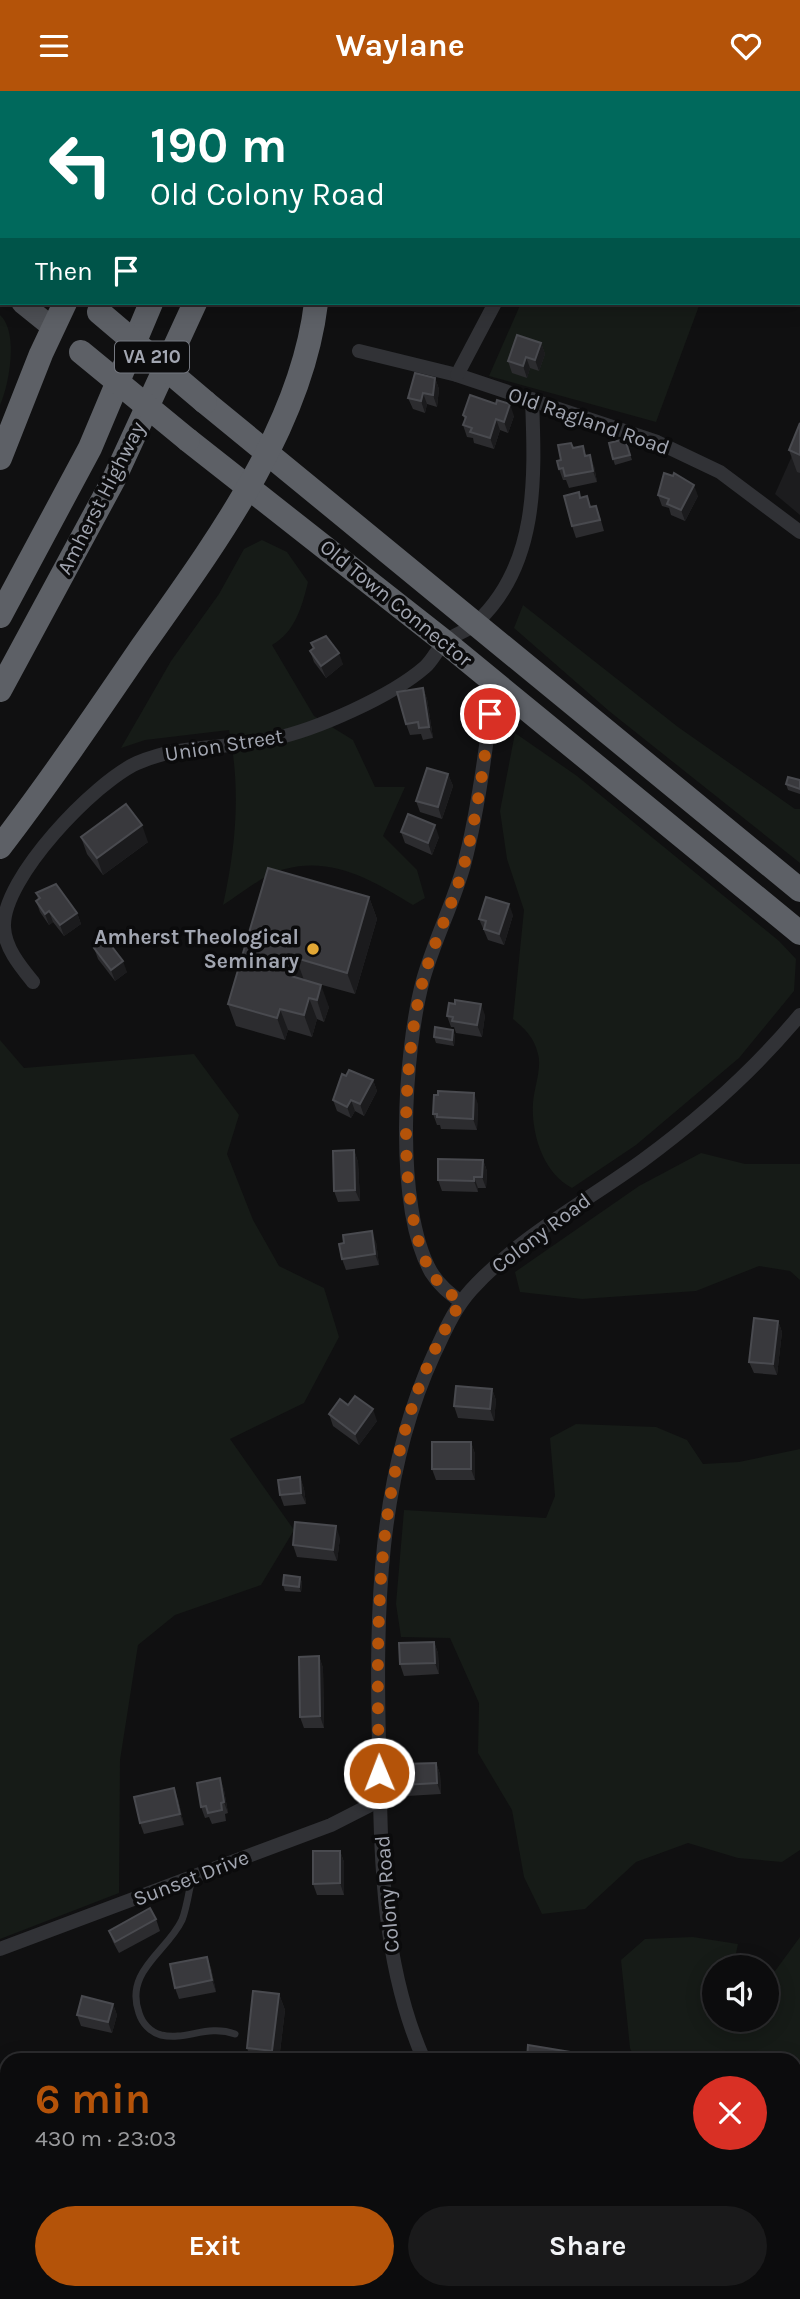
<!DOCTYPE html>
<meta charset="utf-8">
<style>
body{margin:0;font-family:Karla,sans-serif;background:#1a1a1b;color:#f1f3f6;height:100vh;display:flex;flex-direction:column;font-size:26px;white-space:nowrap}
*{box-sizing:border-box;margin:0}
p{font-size:23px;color:#9a9b9d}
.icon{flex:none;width:38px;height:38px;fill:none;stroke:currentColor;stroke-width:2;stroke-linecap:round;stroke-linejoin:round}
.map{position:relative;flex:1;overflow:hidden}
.sheet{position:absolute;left:0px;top:1962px;width:802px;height:247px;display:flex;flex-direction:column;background:#0c0c0d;border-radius:21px 21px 0 0;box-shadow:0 4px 18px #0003,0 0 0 2px #2c2c2e}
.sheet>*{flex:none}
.top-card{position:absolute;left:0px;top:0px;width:802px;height:214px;box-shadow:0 4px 18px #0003,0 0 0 2px #2c2c2e;background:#00695c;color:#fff;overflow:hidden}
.fabs{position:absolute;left:702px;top:1864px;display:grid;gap:14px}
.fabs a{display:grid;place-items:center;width:77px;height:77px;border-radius:50%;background:#0c0c0d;box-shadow:0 4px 18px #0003,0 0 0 2px #2c2c2e;font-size:35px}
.pin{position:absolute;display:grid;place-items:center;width:60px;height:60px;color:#fff;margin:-30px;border:4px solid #fff;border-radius:50%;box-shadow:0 2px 7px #0007}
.me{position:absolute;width:77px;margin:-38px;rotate:359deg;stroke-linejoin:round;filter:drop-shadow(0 0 5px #0008)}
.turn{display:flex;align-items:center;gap:24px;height:147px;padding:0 35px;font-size:32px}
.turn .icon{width:91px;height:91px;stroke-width:2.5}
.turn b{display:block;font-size:49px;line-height:60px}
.then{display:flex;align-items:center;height:66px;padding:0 35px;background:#0003;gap:14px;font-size:26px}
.round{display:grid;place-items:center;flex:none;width:74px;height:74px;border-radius:37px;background:#1a1a1b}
.summary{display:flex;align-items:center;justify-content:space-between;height:119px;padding:0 35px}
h1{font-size:42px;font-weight:700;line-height:52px;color:#b45309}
.action{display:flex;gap:14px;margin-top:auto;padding:14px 35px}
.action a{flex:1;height:80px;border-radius:42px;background:#b45309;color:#fff;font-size:28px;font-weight:700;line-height:80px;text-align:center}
.action a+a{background:#1a1a1b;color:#f1f3f6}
header{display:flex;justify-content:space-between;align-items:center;height:91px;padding:0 35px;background:#b45309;color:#fff;font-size:32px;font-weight:700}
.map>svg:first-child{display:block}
</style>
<header><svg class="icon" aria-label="menu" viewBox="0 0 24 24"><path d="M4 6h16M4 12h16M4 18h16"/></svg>Waylane<svg class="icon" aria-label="heart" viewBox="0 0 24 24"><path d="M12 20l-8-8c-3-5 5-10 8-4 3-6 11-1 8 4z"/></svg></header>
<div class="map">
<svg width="800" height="2208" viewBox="0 0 800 2208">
<rect width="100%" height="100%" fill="#101011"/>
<polygon fill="#1c1c1e" points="800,347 800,424 775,403"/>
<g fill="#161b17">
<polygon points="356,0 619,0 356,2"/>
<polygon points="521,212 700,212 656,331 489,285"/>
<path d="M0 224C19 241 9 294 0 314Z"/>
<path d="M262 449 287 461 308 491C302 516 295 541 272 554L314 625 353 649 375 696H405L383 745 417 779 425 807 413 814C374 790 333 765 285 778 264 783 242 802 223 814 236 755 241 699 229 639L145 649 121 657 171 570 219 503 244 458Z"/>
<polygon points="523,514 678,636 795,718 800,718 800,772 609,620 514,537"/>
<path d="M515 642 577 685 779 850 796 868 794 900 739 967 636 1054 572 1097C543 1082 531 1042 533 1012 534 997 542 977 538 963 534 946 525 938 513 928L524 819 507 768 500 720Z"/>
<polygon points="0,949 24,977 194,963 239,1024 227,1063 253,1129 279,1175 324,1197 339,1246 304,1312 230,1348 294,1439 261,1494 175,1524 138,1554 120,1669 119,1802 0,1848"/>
<polygon points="701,1062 745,1073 800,1073 800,1189 790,1180 759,1175 696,1200 582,1208 520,1201 515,1181 639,1095"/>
<polygon points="576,1333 656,1336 687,1349 703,1373 739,1371 800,1358 800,1759 782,1771 738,1767 688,1752 636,1771 585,1818 542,1823 524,1786 512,1719 478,1662 479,1612 450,1547 401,1546 396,1513 404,1419 546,1427 555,1405 550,1347"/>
<polygon points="693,1846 738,1853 733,1876 714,1876 714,1928 766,1928 767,1891 800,1846 800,2075 795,2072 794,1969 635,1969 630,1957 621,1869 645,1848"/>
<polygon points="0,2023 7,2024 7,2202 508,2202 510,2208 0,2208"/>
</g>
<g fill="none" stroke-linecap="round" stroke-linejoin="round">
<g stroke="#313236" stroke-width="7">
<polyline points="124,2 125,0"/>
<polyline points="0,115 2,113"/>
<path d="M192 1786C189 1800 187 1816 182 1829 167 1861 124 1880 139 1922 142 1932 150 1941 161 1944 186 1950 207 1933 235 1943"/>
</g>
<g stroke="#313236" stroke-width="14">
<polyline points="359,260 457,284 657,351 720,381 800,441"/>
<polyline points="457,284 495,212"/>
<path d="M33 891C20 875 5 857 4 836 2 787 95 691 137 672 180 653 228 658 272 648 316 639 392 605 425 576 433 569 437 558 445 551 454 543 468 540 476 532 539 474 535 386 532 308"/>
<path d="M461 1211C449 1202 439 1194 431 1181 394 1115 404 960 423 889 434 850 453 813 464 774 477 724 484 674 490 623"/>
<polyline points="0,1858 331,1734 380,1709"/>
<path d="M424 1969C380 1869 381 1761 379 1655 376 1520 377 1387 434 1263 445 1240 454 1218 471 1199 520 1145 584 1112 642 1070 699 1028 755 978 800 924"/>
<polyline points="540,2202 543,2208"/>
</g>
<g stroke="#4d4f54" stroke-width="21">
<polyline points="0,144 2,144"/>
<polyline points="0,188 2,190"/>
<polyline points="22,212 53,237"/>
</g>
<g stroke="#5d6066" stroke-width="24">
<polyline points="184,2 186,0"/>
<polyline points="231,2 232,0"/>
<polyline points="271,2 272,0"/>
<polyline points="333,2 333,0"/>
<polyline points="205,311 800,799"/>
<polyline points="188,349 445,551 800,842"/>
<polyline points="0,367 41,263 65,212"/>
<polyline points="0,525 90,357 151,212"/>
<polyline points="0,599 114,388 195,212"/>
<path d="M0 756C49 692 94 626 139 560 211 458 301 339 316 212"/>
</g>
<g stroke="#5d6066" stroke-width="24">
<polyline points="99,221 205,311"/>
<polyline points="81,261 188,349"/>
</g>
</g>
<g fill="#2c2c2f">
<polygon points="2,31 2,70 0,69 0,33"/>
<polygon points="541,252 545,263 539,280 530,277 527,287 512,282 508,270"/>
<polygon points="435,287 439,298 437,316 427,313 425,322 413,318 408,307"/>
<polygon points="463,324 514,325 508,342 500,339 494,358 474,352 473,347 467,346 463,334 465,330"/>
<polygon points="800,332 800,382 797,381 789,359"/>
<polygon points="625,348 632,369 615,374 613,368"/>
<polygon points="571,352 573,357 586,365 594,375 597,391 569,397 566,389 563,389 559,378 561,369"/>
<polygon points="579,401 581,407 591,416 600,426 604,440 576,447 572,435"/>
<polygon points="658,404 698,405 685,430 671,424 669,417 662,415"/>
<polygon points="311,552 343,573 326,587 314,571 310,560 313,558"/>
<polygon points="423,597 427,608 433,647 423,649 421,643 410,644 406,633"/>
<polygon points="448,683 453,695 442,728 420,721 416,710"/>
<polygon points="800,689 800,703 788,699 786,693"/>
<polygon points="401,741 439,746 432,764 405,752"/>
<polygon points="81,746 148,751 103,784 87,763"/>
<polygon points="36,802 77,822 81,833 64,845 53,831 49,834 40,821 36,810 38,808"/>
<polygon points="369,806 377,828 355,903 304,889 329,916 324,931 317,928 312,946 288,939 285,949 236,935 228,913"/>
<polygon points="513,824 504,854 488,849 479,828"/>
<polygon points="94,857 127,881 115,890 98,868"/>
<polygon points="485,924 482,946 456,942 454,936 451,936 447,925"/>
<polygon points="453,939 455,945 454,955 436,952 434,946"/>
<polygon points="346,985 373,989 377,1000 364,1025 355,1020 351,1027 337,1020 333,1009"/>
<polygon points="478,1013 477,1039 441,1038 440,1034 437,1034 433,1023"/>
<polygon points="354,1059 358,1071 360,1110 338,1111 334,1100"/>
<polygon points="483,1069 487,1080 486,1097 478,1097 478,1101 442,1100 438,1089"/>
<polygon points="376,1151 379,1174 346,1179 342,1168"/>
<polygon points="778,1230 782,1241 777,1284 754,1282 749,1271"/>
<polygon points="492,1298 496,1309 494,1330 458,1327 454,1315"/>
<polygon points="348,1314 377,1330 359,1354 333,1335 329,1323"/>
<polygon points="471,1351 475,1363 475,1389 436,1389 432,1378"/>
<polygon points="300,1386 304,1398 306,1413 284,1415 280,1404"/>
<polygon points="340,1447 337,1470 297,1466 293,1454"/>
<polygon points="300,1486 302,1492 301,1501 285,1500 283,1494"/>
<polygon points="434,1551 438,1562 439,1583 404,1585 400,1573"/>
<polygon points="319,1565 323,1577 324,1637 304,1637 300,1626"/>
<polygon points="436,1672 440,1683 441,1703 407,1705 403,1694"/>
<polygon points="220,1687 224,1699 228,1722 225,1723 226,1730 212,1733 209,1726 205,1727 201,1716"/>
<polygon points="178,1708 184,1734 144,1743 140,1732"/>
<polygon points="340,1760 344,1771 344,1804 317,1804 313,1793"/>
<polygon points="156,1828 160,1840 119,1862 113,1851 109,1840"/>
<polygon points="207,1866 211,1877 216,1901 179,1908 175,1897"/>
<polygon points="279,1903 285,1919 279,1969 251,1969 247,1957"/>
<polygon points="113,1913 117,1924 112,1942 81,1935 77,1924"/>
<polygon points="705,2202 717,2202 707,2206"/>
<polygon points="718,2202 746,2202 749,2208 721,2208"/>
</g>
<g fill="#1b1b1d">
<polygon points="541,252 545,263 539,280 535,269"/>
<polygon points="526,266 530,277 527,287 523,275"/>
<polygon points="435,287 439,298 437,316 433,304"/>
<polygon points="423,302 427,313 425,322 421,310"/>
<polygon points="510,313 514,325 508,342 504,331"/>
<polygon points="496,328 500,339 494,358 490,347"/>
<polygon points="590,364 594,375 597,391 593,380"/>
<polygon points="694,394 698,405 685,430 681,419"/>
<polygon points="339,562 343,573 326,587 321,575"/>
<polygon points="423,597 427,608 433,647 429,636"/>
<polygon points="448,683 453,695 442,728 438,716"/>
<polygon points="142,734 148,751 103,784 97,767"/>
<polygon points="435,734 439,746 432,764 428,752"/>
<polygon points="369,806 377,828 355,903 347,882"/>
<polygon points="509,813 513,824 504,854 499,843"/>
<polygon points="49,820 53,831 49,834 45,823"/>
<polygon points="77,822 81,833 64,845 60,834"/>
<polygon points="296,867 304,889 291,885"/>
<polygon points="123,870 127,881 115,890 111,879"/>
<polygon points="321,894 329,916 324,931 317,909"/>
<polygon points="309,907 317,928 312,946 304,924"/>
<polygon points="481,913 485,924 482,946 477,934"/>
<polygon points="280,918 288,939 285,949 277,927"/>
<polygon points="453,939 455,945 454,955 452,949"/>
<polygon points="373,989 377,1000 364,1025 360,1013"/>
<polygon points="474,1002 478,1013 477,1039 473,1028"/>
<polygon points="351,1009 355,1020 351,1027 347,1016"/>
<polygon points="354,1059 358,1071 360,1110 355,1099"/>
<polygon points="483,1069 487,1080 486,1097 482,1086"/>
<polygon points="474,1086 478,1097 478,1101 474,1090"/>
<polygon points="372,1140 376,1151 379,1174 375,1163"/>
<polygon points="778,1230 782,1241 777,1284 773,1273"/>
<polygon points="492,1298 496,1309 494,1330 490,1318"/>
<polygon points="373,1318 377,1330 359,1354 355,1343"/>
<polygon points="471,1351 475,1363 475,1389 471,1378"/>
<polygon points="300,1386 304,1398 306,1413 301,1402"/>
<polygon points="336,1435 340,1447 337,1470 333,1459"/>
<polygon points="300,1486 302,1492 301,1501 299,1496"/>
<polygon points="434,1551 438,1562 439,1583 435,1572"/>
<polygon points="319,1565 323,1577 324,1637 320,1625"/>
<polygon points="436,1672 440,1683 441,1703 437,1692"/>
<polygon points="220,1687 224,1699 228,1722 224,1711"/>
<polygon points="174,1697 178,1708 184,1734 180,1723"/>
<polygon points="340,1760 344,1771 344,1804 340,1792"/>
<polygon points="207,1866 211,1877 216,1901 212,1889"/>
<polygon points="279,1903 285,1919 279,1969 275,1969 272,1960"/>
<polygon points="113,1913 117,1924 112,1942 108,1931"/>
</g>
<g fill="#39393d" stroke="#494a4f" stroke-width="2">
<polygon points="629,0 658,0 662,1 628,2"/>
<polygon points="2,31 2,57 0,56 0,33"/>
<polygon points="517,244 541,252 535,269 526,266 523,275 508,270"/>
<polygon points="415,282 435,287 433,304 423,302 421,310 408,307"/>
<polygon points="470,304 496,313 497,309 510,313 504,331 496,328 490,347 470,341 472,337 463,334 466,326 463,324"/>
<polygon points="800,332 800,364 789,359"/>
<polygon points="625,348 630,364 613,368 609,352"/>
<polygon points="571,352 573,357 583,355 585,365 590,364 593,380 565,385 563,377 559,378 557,370 561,369 558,354"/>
<polygon points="664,382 673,385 674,382 694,394 681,419 667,413 669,408 658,404"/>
<polygon points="579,401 580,407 587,405 590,416 596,415 600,429 572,435 564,405"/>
<polygon points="326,545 339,562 321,575 310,560 314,557 311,552"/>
<polygon points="423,597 429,636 419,637 418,631 406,633 397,601"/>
<polygon points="427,677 448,683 438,716 416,710"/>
<polygon points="788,686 800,689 800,698 786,693"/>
<polygon points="126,713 142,734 97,767 81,746"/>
<polygon points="408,723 435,734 428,752 401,741"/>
<polygon points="268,777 369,806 347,882 296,867 291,885 321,894 317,909 309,907 304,924 280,918 277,927 228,913"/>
<polygon points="56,793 77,822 60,834 49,820 45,823 36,810 40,807 36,802"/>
<polygon points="486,806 509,813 499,843 484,838 486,830 479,828"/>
<polygon points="106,848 123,870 111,879 94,857"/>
<polygon points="455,909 481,913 477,934 452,930 453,926 447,925 449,912 455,913"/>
<polygon points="435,936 453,939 452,949 434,946"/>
<polygon points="349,979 373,989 360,1013 351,1009 347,1016 333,1009 342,983 346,985"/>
<polygon points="438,1000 474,1002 473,1028 437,1026 437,1023 433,1023 434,1004 438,1004"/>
<polygon points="354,1059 355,1099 334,1100 333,1060"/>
<polygon points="438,1068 483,1069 482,1086 474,1086 474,1090 438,1089"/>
<polygon points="372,1140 375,1163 342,1168 339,1153 344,1152 343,1144"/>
<polygon points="754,1227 778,1230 773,1273 749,1271"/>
<polygon points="456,1295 492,1298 490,1318 454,1315"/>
<polygon points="355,1305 373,1318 355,1343 329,1323 340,1308 348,1314"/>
<rect x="432" y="1351" width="39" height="27"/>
<polygon points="300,1386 301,1402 280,1404 278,1389"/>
<polygon points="295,1431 336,1435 333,1459 293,1454"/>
<polygon points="284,1484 300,1486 299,1496 283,1494"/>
<polygon points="434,1551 435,1572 400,1573 399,1552"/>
<polygon points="319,1565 320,1625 300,1626 299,1566"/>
<polygon points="436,1672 437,1692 403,1694 402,1673"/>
<polygon points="220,1687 224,1711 221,1712 222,1719 208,1722 206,1715 201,1716 197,1692"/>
<polygon points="174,1697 180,1723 140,1732 134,1706"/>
<polygon points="313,1760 340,1760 340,1792 313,1793"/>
<polygon points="150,1817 156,1828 115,1851 109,1840"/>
<polygon points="207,1866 212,1889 175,1897 170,1873"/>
<polygon points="253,1900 279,1903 272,1960 247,1957"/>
<polygon points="82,1905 113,1913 108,1931 77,1924"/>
<polygon points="528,1954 571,1961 570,1969 527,1969"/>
<polygon points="721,2202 746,2202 749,2208 724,2208"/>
</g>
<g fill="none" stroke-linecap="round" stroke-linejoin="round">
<path stroke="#b45309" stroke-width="12" stroke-dasharray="0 21.6" d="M379 1682C376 1521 372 1353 461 1211 449 1202 439 1194 431 1181 394 1115 404 960 423 889 434 850 453 813 464 774 477 724 484 674 490 623"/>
</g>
<circle fill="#e3a835" stroke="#0b0b0c" stroke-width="2.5" cx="313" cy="858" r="7"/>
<g text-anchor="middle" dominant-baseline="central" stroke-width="7" stroke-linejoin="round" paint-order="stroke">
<rect fill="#0b0b0c" stroke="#757880" stroke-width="2" x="115" y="250.5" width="74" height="31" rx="5"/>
<g font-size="19" font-weight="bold" fill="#a2a6b1">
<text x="152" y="266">VA 210</text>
</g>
<g font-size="21" fill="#a2a6b1" stroke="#0b0b0c">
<text transform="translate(589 330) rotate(19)">Old Ragland Road</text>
<text transform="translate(101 407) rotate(-63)">Amherst Highway</text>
<text transform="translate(396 512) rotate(39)">Old Town Connector</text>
<text transform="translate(224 654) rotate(-9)">Union Street</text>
<text transform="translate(541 1142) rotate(-37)">Colony Road</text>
<text transform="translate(191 1787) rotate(-21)">Sunset Drive</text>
<text transform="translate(387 1803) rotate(-95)">Colony Road</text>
</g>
<g font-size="21" font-weight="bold" fill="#a2a6b1" stroke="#0b0b0c" text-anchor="end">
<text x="299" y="846">Amherst Theological<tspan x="299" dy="24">Seminary</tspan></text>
</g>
</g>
</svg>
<div class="fabs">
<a><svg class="icon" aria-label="sound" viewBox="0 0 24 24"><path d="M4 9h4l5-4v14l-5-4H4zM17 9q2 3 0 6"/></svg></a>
</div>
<div class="pin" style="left:490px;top:623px;background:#d93025"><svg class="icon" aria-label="arrive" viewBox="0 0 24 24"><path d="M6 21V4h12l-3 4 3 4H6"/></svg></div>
<svg class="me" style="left:379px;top:1682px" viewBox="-20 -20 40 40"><circle r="17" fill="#b45309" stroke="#fff" stroke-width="3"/><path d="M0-11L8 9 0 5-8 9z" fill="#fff"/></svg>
<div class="top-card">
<div class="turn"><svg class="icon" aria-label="left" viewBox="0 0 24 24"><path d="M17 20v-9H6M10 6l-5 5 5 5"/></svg><div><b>190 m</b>Old Colony Road</div></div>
<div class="then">Then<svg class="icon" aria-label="arrive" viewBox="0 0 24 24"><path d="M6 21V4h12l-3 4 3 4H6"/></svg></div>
</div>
<section class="sheet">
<div class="summary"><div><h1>6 min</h1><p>430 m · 23:03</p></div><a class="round" style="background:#d93025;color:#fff"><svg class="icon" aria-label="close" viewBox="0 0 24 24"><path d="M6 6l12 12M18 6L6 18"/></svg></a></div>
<div class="action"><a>Exit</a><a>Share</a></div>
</section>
</div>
